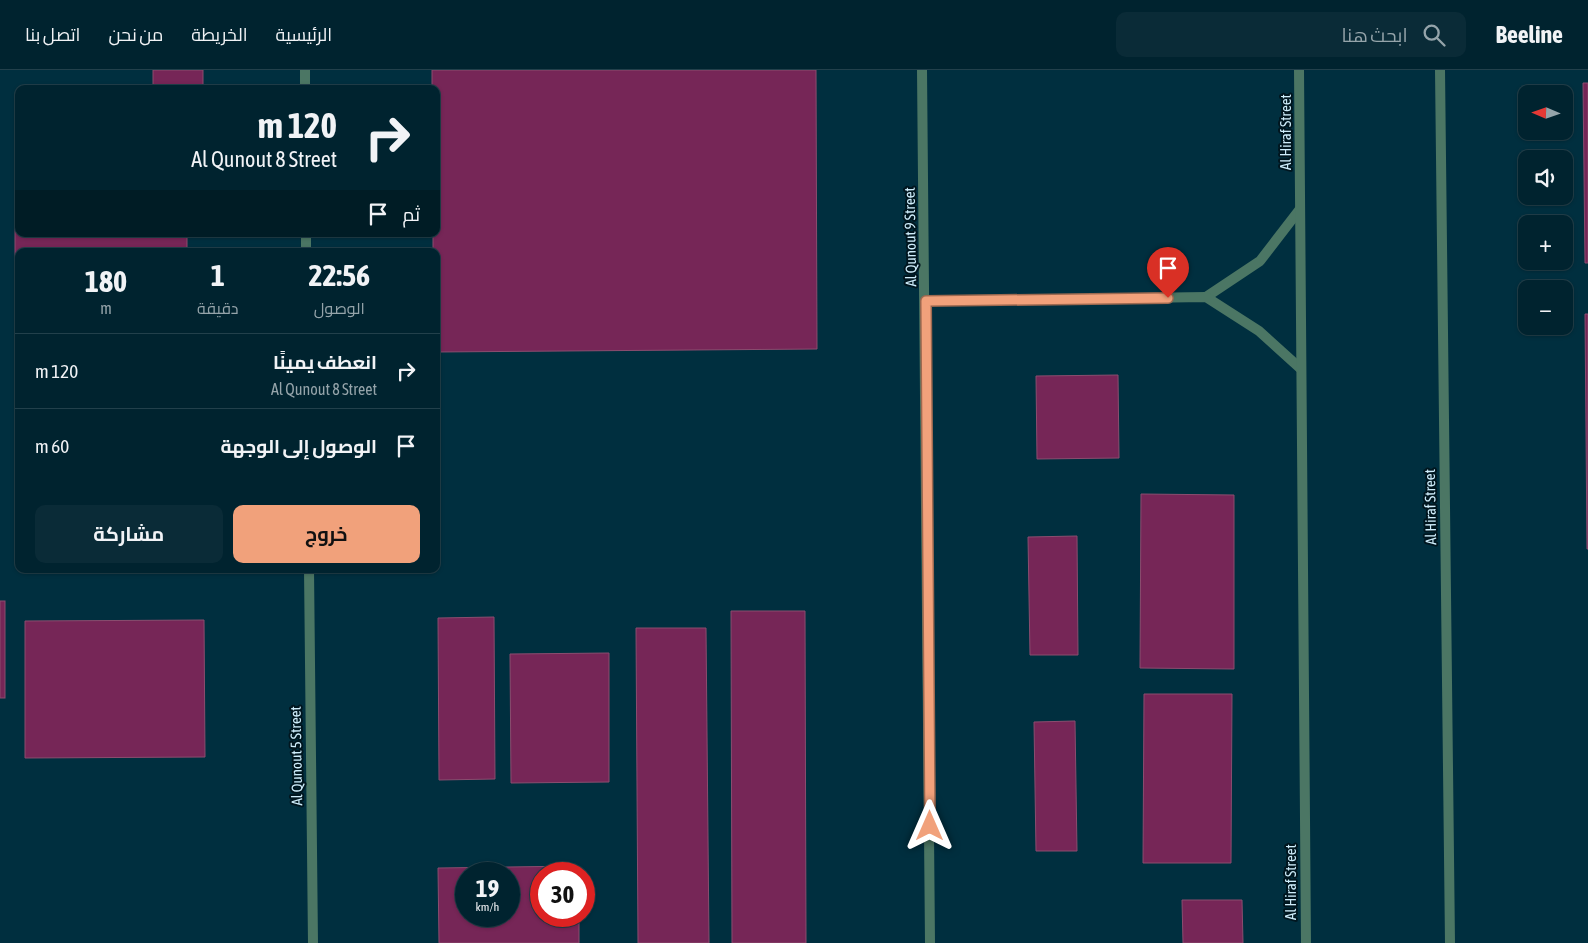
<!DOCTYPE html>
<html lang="ar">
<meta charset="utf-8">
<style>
body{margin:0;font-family:"Asap Condensed",Cairo,sans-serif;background:#0a2b37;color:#f1f3f6;direction:rtl;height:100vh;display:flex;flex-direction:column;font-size:19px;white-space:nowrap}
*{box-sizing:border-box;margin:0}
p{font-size:16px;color:#95a4aa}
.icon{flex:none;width:28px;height:28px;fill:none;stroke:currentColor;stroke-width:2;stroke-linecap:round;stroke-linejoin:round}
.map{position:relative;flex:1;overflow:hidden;direction:ltr}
.side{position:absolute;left:15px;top:178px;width:425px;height:325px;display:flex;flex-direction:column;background:#00232f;border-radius:10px;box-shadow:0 1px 4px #0004,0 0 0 1px #22404b;direction:rtl}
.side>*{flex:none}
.top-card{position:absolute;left:15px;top:15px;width:425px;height:152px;border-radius:10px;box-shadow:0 1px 4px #0004,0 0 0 1px #22404b;direction:rtl;background:#00232f;color:#f1f3f6;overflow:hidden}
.needle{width:32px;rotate:272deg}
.buttons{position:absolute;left:1518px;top:15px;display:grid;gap:10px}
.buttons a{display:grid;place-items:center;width:55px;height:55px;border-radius:10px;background:#00232f;box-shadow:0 1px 4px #0004,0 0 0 1px #22404b;font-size:25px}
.speed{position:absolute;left:455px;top:792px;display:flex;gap:10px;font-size:25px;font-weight:700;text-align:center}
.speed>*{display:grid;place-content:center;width:65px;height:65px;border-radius:50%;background:#00232f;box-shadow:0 1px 4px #0004,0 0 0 1px #22404b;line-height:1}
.speed small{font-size:12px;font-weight:400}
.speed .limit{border:8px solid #d22;background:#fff;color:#111}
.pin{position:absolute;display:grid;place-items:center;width:42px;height:42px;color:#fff;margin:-51px -21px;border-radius:50% 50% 50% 0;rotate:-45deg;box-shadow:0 0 5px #0007}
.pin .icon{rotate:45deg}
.me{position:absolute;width:55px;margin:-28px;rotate:0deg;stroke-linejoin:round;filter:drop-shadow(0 0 4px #0008)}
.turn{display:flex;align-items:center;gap:18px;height:105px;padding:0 20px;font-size:22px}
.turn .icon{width:65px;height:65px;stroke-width:2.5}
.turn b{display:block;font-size:35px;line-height:42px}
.then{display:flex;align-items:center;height:48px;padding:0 20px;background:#0003;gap:10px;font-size:19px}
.eta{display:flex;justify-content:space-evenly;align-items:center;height:85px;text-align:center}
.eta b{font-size:30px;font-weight:700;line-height:35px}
.primary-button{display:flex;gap:10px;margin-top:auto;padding:10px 20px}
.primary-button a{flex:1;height:58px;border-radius:10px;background:#f1a17b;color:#111;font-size:20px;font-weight:700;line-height:58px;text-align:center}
.primary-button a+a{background:#0a2b37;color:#f1f3f6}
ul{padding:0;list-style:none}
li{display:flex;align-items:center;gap:15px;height:75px;padding:0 20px;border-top:1px solid #22404b}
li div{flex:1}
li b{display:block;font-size:19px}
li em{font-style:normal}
header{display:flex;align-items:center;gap:30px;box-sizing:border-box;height:70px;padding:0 25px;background:#00232f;border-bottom:1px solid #22404b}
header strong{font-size:24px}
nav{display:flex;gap:28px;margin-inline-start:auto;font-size:18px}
.search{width:350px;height:45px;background:#0a2b37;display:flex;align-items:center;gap:12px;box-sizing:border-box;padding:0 18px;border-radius:10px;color:#95a4aa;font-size:19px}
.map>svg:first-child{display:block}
</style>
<header>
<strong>Beeline</strong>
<div class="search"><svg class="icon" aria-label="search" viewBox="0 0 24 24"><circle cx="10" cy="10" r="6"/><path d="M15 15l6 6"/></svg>ابحث هنا</div>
<nav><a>الرئيسية</a><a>الخريطة</a><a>من نحن</a><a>اتصل بنا</a></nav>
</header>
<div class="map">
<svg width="1588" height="873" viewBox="0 0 1588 873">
<rect width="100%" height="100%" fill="#002f3f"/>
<g fill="#762657" stroke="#8a4d6f" fill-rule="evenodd">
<rect x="153" y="0" width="50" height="19"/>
<polygon points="432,0 816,0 817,279 436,282 436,181 433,181 433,164 436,164 436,19 432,19"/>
<polygon points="1583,13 1588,13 1588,193 1585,193"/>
<polygon points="15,151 19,151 19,164 187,164 187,181 19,181 19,218 15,218"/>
<polygon points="1585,244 1588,244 1588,479 1587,479"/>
<polygon points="1118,305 1119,388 1037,389 1036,306"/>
<polygon points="1141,424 1234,425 1234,599 1140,598"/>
<polygon points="1077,466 1078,585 1030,585 1028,467"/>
<polygon points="19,499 207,499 19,500"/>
<rect x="0" y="531" width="5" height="97"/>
<polygon points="731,541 805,541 806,873 732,873"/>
<polygon points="494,547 495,709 439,710 438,548"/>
<polygon points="204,550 205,687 25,688 25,551"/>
<polygon points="636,558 706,558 709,873 638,873"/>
<polygon points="609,583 609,712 511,713 510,584"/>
<polygon points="1144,624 1232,624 1231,793 1143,793"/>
<polygon points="1075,651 1077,781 1036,781 1034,652"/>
<path d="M578 796V804H541V846H579V873H439L438 798ZM466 804H509V846H466Z"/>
<polygon points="1182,830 1242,830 1243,873 1183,873"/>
</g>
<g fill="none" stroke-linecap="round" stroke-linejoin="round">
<g stroke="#4b7664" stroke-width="10">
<polyline points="305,0 305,19"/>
<polyline points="922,0 930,873"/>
<polyline points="306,164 306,181"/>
<polyline points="1206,227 1260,191 1300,139"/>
<polyline points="926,231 1206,227 1259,261 1301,299"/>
<polyline points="309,499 313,873"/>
</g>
<g stroke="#4b7664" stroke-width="10">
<polyline points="1299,0 1306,873"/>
<polyline points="1440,0 1450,873"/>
</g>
</g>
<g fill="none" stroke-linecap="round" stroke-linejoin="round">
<g stroke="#9d6950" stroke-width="12">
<polyline id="route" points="930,756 926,231 1168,228"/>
</g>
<use href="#route" stroke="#f1a17b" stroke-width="9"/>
</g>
<g text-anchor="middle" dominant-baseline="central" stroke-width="4" stroke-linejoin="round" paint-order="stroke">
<g font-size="15" fill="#ceedfb" stroke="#00161f">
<text transform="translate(1285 62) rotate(-90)">Al Hiraf Street</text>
<text transform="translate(910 167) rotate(-91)">Al Qunout 9 Street</text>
<text transform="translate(1430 437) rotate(-91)">Al Hiraf Street</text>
<text transform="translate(296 686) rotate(-91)">Al Qunout 5 Street</text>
<text transform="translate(1290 812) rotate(-90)">Al Hiraf Street</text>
</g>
</g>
</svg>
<div class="buttons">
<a><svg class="needle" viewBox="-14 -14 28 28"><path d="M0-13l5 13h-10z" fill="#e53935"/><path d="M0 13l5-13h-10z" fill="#95a4aa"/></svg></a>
<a><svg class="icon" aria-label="sound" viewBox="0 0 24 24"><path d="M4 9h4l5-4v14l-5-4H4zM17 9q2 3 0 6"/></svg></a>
<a>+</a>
<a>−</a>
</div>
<div class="speed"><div>19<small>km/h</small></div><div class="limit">30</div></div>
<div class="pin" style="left:1168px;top:228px;background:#d93025"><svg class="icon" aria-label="arrive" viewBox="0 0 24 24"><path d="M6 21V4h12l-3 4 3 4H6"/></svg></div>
<svg class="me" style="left:930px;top:756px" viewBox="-20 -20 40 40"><path d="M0-17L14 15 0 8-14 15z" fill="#f1a17b" stroke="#fff" stroke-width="4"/></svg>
<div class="top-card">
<div class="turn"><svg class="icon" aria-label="right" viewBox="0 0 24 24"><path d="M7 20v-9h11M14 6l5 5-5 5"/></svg><div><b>120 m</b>Al Qunout 8 Street</div></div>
<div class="then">ثم<svg class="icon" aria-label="arrive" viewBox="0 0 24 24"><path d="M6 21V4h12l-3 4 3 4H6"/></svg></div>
</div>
<section class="side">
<div class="eta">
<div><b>22:56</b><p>الوصول</p></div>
<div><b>1</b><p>دقيقة</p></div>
<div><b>180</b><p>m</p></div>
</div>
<ul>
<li><svg class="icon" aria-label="right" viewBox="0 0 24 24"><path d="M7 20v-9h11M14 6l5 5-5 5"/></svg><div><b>انعطف يمينًا</b><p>Al Qunout 8 Street</p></div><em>120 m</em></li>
<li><svg class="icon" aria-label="arrive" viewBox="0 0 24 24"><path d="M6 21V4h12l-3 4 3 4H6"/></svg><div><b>الوصول إلى الوجهة</b></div><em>60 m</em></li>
</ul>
<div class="primary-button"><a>خروج</a><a>مشاركة</a></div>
</section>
</div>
